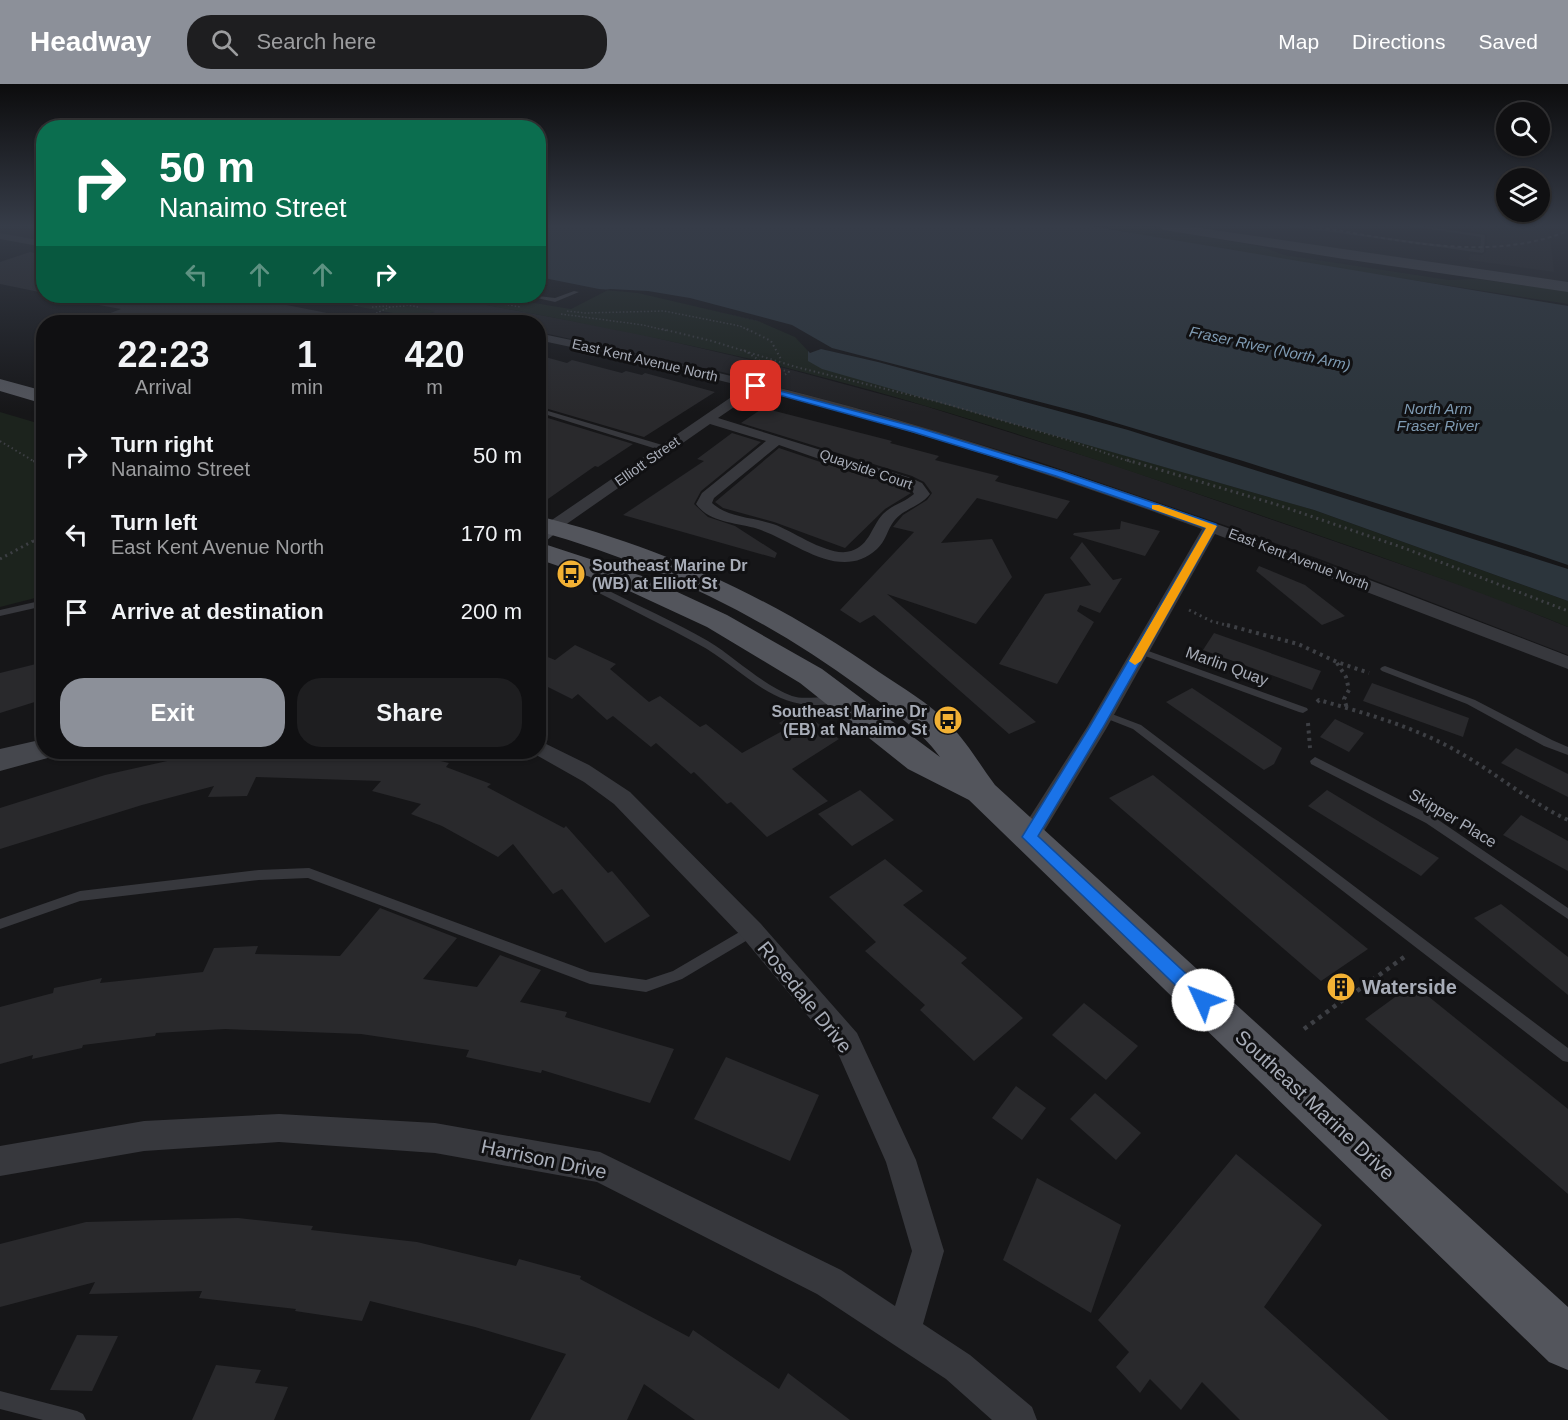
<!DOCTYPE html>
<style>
body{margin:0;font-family:Arial,sans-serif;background:#1e1e20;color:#f1f3f6;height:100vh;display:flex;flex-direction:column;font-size:22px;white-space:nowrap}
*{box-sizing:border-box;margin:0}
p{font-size:20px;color:#9c9d9f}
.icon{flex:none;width:33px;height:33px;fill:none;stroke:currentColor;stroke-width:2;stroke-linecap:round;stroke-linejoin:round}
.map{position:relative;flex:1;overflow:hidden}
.sheet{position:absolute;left:36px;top:231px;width:510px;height:444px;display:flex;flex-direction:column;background:#101012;border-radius:24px;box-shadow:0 2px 4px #0004,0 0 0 2px #303032}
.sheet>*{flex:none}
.banner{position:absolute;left:36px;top:36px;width:510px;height:183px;border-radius:24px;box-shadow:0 2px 4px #0004,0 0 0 2px #303032;background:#0b6e4f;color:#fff;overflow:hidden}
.controls{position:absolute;left:1496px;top:18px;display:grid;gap:12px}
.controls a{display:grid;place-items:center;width:54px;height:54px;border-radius:50%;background:#101012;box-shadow:0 2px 4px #0004,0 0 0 2px #303032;font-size:30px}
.pin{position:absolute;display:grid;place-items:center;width:51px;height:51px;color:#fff;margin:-26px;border-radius:12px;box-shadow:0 3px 9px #0006}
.me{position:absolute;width:66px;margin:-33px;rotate:313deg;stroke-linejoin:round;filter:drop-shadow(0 0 4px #0008)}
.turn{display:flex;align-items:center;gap:21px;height:126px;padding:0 24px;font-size:27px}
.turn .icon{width:78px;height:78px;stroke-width:2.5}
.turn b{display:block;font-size:42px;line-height:51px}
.lanes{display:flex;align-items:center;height:57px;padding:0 24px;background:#0003;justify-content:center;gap:30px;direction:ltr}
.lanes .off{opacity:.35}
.eta{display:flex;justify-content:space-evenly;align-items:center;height:102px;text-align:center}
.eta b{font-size:36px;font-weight:600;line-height:42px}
.action{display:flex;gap:12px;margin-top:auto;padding:12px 24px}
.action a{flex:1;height:69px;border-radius:24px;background:#8c9099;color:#fff;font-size:24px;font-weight:600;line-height:69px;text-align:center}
.action a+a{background:#1e1e20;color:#f1f3f6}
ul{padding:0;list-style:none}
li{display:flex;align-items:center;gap:18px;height:78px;padding:0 24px}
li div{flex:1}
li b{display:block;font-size:22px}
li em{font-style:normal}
header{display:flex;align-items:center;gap:36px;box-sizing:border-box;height:84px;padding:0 30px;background:#8c9099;color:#fff}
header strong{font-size:28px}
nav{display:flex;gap:33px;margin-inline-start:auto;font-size:21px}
.search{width:420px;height:54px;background:#1e1e20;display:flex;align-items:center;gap:15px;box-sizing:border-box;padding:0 21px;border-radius:24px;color:#9c9d9f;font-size:22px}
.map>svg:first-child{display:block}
</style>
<header>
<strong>Headway</strong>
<div class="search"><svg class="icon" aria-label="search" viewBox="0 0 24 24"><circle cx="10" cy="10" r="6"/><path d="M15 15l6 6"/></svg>Search here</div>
<nav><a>Map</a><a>Directions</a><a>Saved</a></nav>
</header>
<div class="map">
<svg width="1568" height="1336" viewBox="0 0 1568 1336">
<rect width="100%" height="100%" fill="#161618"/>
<g fill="#222225">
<polygon points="0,142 43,142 43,157 0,149"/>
<polygon points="1164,142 1568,142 1568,203 1275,160"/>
<polygon points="339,212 438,212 627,247 777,282 925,322 1114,381 1481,508 1568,543 1568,571 1322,476 1233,444 1039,378 879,330 722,288 539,248 538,238 486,238"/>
</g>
<g fill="#1c231d">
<polygon points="1090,142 1135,150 1106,142 1144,142 1263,163 1284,171 1449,196 1477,195 1568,207 1568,220 1341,185 1568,222 1568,240"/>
<path d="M608 206 638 208 758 237 1339 431 849 292 1314 426 1568 517V543C1454 497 1338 458 1222 418 1075 368 926 318 775 281 663 254 551 233 438 212H491L571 225Z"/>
<polygon points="370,215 435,227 419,234 355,222"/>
<polygon points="0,328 44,341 43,512 0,523"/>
</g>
<polygon fill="#2c353c" points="539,142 1090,142 1568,222 1568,517 1314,426 822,285 808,277 808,261 786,245 758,237 638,208 599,205 539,193"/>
<polygon fill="#161618" points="610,205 648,207 690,214 792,241 832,264 1086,330 1243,377 1515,463 1568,481 1568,485 1128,346 878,278 821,265 810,269 795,253 758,237 638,209 606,206"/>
<g fill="#29292c">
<polygon points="1471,142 1549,142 1554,188 1469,176 1470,170 1482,171 1486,168 1487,150 1471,147"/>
<polygon points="30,168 44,171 44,209 0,200 0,178"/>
<polygon points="100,212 241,212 327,229 326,238 92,238 92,236 121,225 99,221"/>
<polygon points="538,271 567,279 572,276 622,289 626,287 642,291 645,289 715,308 644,353 538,322"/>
<polygon points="763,324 892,357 890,359 939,372 935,376 999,392 995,397 1070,417 1057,435 977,414 941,459 992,455 1012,493 976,540 887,510 1036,638 1009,650 874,531 860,539 840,526 914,448 893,443 903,431 927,416 932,409 924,398 912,392 741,339"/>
<polygon points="538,331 633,360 598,383 595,382 538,422"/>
<polygon points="732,349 761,358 701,407 694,420 708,433 735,442 777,469 775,474 623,431 704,377 697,375"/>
<polygon points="779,364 847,387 900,402 911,409 885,425 845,464 774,438 723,424 715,418"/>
<polygon points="1121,437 1160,447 1145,472 1073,451 1074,449 1120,445"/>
<polygon points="1082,458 1113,496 1122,494 1100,529 1080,521 1077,527 1094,538 1057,600 999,580 1045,510 1091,501 1070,474"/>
<polygon points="1259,482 1305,501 1345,532 1322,541 1256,487"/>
<polygon points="1214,549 1321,587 1312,606 1203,566"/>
<polygon points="575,561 616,580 610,585 649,618 660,612 700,643 706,640 742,669 786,645 779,639 800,626 839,655 792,685 828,717 767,753 731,718 727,720 694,688 691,690 656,659 651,663 613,632 607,636 578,610 572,615 538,598 538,569 555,576"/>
<polygon points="44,578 44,615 0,629 0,589"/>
<polygon points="1372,599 1469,634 1463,653 1363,617"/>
<polygon points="1192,604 1282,664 1274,680 1264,686 1166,618"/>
<polygon points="1335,635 1364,649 1349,668 1320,653"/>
<polygon points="1516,664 1568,690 1568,713 1501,679"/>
<polygon points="207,668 403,668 449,679 446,683 491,700 487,703 564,744 566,742 608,789 612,787 650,832 605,859 562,805 553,810 513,760 498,773 442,742 411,730 421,720 372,707 381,697 256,693 247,712 208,713 214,702 142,721 0,765 0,724 105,691"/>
<polygon points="1153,691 1368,865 1321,897 1109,714"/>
<polygon points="860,706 894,736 852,762 818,730"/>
<polygon points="1327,706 1439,774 1421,792 1308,722"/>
<polygon points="1521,731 1568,757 1568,787 1503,751"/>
<polygon points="885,775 923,807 903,821 967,874 961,879 1023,934 974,977 920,926 925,921 865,867 876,858 829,813"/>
<polygon points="1501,820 1568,873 1568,911 1474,834"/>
<polygon points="380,824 457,854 423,895 477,903 500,871 541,886 520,918 567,928 565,933 674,965 650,1019 542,986 541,989 466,973 469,966 361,950 225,945 156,949 155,952 83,961 82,964 32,975 33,971 0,980 0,923 53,909 54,904 102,894 100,899 203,888 214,864 258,862 255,870 340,872"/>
<polygon points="1413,900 1568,1025 1568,1110 1365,935"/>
<polygon points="1084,919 1138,962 1106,996 1052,951"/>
<polygon points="726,973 819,1011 790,1077 694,1035"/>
<polygon points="1016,1002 1046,1024 1022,1056 992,1034"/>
<polygon points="1095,1009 1141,1049 1116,1076 1070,1035"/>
<polygon points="1236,1070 1322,1141 1264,1223 1389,1336 1240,1336 1202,1298 1181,1326 1150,1295 1140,1309 1116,1283 1129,1268 1098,1236"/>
<polygon points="1037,1094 1121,1141 1091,1229 1003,1176"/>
<polygon points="238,1134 313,1142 311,1146 417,1158 516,1182 519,1175 581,1192 580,1195 689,1253 693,1246 779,1305 788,1289 850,1336 695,1336 644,1300 627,1336 530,1336 566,1270 475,1243 370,1217 362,1237 295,1227 296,1225 199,1214 202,1207 89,1210 95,1198 0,1223 0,1160 86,1138"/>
<polygon points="77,1251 118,1252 92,1307 50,1306"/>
<polygon points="216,1281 261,1286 255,1299 288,1303 274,1336 192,1336"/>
</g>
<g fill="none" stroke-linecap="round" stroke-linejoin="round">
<g stroke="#3d3f44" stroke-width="1.5" stroke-dasharray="1.5 2" stroke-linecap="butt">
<polyline points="456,212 521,223"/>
<polyline points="484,212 518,218"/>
<polyline points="372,214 418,223"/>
<polyline points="372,223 387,222"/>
<polyline points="389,223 405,222"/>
<polyline points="567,227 585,229 664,227 740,242 750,247"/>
<polyline points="561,230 643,241 668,247"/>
<polyline points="482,234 505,238"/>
<polyline points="357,238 390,223"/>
</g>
<g stroke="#3d3f44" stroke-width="2" stroke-dasharray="1.5 3" stroke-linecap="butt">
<polyline points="662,245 712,257 796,283 943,319 1068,356 1131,378"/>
<polyline points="747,245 771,257 782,277"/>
<polyline points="744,266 766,281 789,288 783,292"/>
<polyline points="0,357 35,378"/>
</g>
<g stroke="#3d3f44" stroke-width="3" stroke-dasharray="2 4" stroke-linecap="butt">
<polyline points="34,376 44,399"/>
<polyline points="1127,376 1275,420 1404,464 1568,527"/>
<polyline points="33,457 44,459"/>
<polyline points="0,475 33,457 44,437"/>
<polyline points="1189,526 1211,537 1233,543"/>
</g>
<g stroke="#3d3f44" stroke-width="4" stroke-dasharray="3 4.5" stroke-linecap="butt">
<polyline points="1227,541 1298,560 1337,578 1369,589"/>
<polyline points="1337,579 1346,593 1349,606 1344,615 1347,624"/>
<path d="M1317 618 1319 616C1368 630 1418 644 1462 670 1498 691 1530 718 1568 736"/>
<polyline points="1308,639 1310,664"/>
</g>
<g stroke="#3d3f44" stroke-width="4.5" stroke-dasharray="4 5" stroke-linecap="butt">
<polyline points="1357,907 1407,871"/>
<polyline points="1304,945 1343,916"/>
</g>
<g fill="#37383d" fill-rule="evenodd">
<polygon points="1289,142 1298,142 1480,166 1481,153 1411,142 1420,142 1485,151 1484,168 1482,169"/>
<polygon points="574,207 579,208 555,218 528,212 538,212 555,214"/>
<polygon points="538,324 669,363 670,365 663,367 538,328"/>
<path d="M592 480 596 483 600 501 605 505C639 522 675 538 708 557 736 574 761 600 792 612 806 617 832 609 841 616 835 621 827 620 819 621 770 624 738 581 698 560 665 542 632 526 599 509L592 502 588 483Z"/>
<polygon points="44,516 44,522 0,532 0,526"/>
<polygon points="1140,564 1307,624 1308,626 1303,629 1299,628 1137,569 1135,567 1137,565"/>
<polygon points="1385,582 1475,616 1552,656 1568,663 1568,671 1544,662 1467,620 1382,587 1380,585 1382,583"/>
<polygon points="1104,627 1141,641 1568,964 1568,978 1563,977 1133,645 1100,632 1099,630 1100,628"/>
<polygon points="1315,673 1434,733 1568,824 1568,835 1426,739 1311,680 1310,677"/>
<polygon points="309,784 590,888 646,896 673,887 748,843 752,842 756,843 758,847 756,851 682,895 646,908 590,900 308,794 259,796 80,817 0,845 0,835 80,807 259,786"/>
<polygon points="0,1307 77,1327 83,1330 86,1336 43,1336 0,1325"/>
</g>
<g fill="#37383d" fill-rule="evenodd">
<polygon points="0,149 44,157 44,163 0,155"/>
<polygon points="316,212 335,212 361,217 362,219 357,222 321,215"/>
<polygon points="431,229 466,235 472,238 449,238 427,234 427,230"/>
<path d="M538 249C673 277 807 308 939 348 1153 413 1360 491 1568 572V585L1215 450 1106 645 1037 759 1029 762 1021 759 1018 753 1021 747 1087 643 1202 445C1057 392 909 344 759 306L718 334 911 394 922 399 930 410C920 423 903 425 894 437 887 446 886 457 877 465 840 499 795 457 758 445 737 438 711 440 696 420L702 409 766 357 710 340 558 446H546L544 443 546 440 746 303 670 284 538 256ZM779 361 848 385 901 400 911 405 914 410C905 418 892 421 883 430 871 443 870 461 851 467 829 474 794 447 773 440 753 433 728 434 712 419L714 414Z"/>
<polygon points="538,656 589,681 630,708 761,840 857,949 916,1076 944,1167 923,1240 970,1271 1032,1323 1037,1336 992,1336 946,1295 817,1210 597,1098 435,1069 279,1058 144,1067 0,1092 0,1062 144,1037 279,1030 435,1039 600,1068 841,1186 895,1222 912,1167 886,1078 837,967 743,854 614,720 584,698 531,668 538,668"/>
</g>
<g fill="#45474d" fill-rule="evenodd">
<polygon points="1158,142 1186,142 1568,198 1568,208 1344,175 1164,146"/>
<polygon points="552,436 560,438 563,443 546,457 538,459 538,442"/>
<polygon points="44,655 44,668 57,668 55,672 0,687 0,665"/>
</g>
<g fill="#53555c" fill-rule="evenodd">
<polygon points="0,295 44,307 44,320 0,307"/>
<path d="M538 432C661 462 776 516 879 588 903 604 929 619 949 640 967 658 980 681 995 701L1568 1223V1286L1549 1278 969 716 908 685 800 599 707 543 625 505 538 475V458L645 493 727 531 822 585 940 673C919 644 889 625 861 604 763 532 656 480 538 447Z"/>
</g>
<path stroke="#4a4c52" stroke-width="2" stroke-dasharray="4 3" stroke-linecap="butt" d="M1312 142C1394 155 1485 179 1565 148L1567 142"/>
</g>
<linearGradient id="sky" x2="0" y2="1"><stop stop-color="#0c0c0d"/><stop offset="0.43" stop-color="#363c48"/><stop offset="1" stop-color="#363c48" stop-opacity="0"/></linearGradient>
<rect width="1568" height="329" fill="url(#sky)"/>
<polygon fill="#1a73e8" stroke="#114b97" stroke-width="1.5" points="754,300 919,344 1063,388 1216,440 1217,442 1102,645 1038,752 1209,911 1212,916 1209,922 1203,924 1197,922 1022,753 1089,644 1206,444 1056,392 913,348 754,304"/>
<polygon fill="#f59e0b" points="1152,421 1159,421 1217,442 1141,577 1135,581 1129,577 1206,444 1152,425"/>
<defs>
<g id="bus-disc" transform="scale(1.5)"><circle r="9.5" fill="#f2b134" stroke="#111113"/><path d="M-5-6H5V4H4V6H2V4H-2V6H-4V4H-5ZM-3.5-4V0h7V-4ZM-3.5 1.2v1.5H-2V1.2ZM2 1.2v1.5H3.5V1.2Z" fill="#111"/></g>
<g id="building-disc" transform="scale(1.5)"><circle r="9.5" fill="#f2b134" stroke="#111113"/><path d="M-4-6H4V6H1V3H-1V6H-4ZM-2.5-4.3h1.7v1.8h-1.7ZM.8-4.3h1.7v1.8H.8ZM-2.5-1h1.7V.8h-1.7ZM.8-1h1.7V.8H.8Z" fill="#111"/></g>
</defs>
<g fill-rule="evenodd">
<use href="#bus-disc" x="571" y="490"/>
<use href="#bus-disc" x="948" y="636"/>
<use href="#building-disc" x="1341" y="903"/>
</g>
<g text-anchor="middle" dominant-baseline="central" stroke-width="6" stroke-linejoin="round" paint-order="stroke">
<g font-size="14" fill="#a8adb8" stroke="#111113">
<text transform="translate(645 276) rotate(13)">East Kent Avenue North</text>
<text transform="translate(647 377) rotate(-35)">Elliott Street</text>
<text transform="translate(866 385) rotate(19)">Quayside Court</text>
<text transform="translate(1299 475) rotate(21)">East Kent Avenue North</text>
</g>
<g font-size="15" font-style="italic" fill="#7f9bb3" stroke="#111113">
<text transform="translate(1270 264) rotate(12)">Fraser River (North Arm)</text>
<text x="1438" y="324">North Arm<tspan x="1438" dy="17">Fraser River</tspan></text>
</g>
<g font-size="16" font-weight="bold" fill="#a8adb8" stroke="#111113" text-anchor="start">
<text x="592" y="481">Southeast Marine Dr<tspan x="592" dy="18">(WB) at Elliott St</tspan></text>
<text x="927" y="627" text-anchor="end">Southeast Marine Dr<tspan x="927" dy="18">(EB) at Nanaimo St</tspan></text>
</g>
<g font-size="16" fill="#a8adb8" stroke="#111113">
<text transform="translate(1227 582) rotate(20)">Marlin Quay</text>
<text transform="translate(1453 734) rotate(31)">Skipper Place</text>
</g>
<g font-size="20" font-weight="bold" fill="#a8adb8" stroke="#111113" text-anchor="start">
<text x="1362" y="903">Waterside</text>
</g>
<g font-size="20" fill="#a8adb8" stroke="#111113">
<text transform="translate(805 913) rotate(51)">Rosedale Drive</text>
<text transform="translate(1315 1021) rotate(43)">Southeast Marine Drive</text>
<text transform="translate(544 1075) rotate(12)">Harrison Drive</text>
</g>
</g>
</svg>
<div class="controls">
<a><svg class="icon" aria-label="search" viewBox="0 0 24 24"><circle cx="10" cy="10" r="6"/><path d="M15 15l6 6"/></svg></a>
<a><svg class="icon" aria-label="layers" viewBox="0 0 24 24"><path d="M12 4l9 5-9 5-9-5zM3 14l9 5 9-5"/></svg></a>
</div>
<div class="pin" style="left:756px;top:302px;background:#d93025"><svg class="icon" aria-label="arrive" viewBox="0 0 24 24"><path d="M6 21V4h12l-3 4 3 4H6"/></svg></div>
<svg class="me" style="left:1203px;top:916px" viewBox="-20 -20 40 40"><circle r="19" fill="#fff"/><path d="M0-13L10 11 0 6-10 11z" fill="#1a73e8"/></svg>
<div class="banner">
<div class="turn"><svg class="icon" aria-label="right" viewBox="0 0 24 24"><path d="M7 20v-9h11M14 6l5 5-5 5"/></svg><div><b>50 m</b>Nanaimo Street</div></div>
<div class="lanes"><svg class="icon off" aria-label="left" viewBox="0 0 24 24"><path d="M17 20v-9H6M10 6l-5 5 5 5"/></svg><svg class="icon off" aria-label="ahead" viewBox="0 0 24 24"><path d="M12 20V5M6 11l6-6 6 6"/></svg><svg class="icon off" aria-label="ahead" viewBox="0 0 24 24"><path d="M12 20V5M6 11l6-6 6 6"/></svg><svg class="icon" aria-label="right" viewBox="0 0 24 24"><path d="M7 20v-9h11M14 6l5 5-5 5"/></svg></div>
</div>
<section class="sheet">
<div class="eta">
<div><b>22:23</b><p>Arrival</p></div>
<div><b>1</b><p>min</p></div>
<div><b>420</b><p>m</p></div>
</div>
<ul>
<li><svg class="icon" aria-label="right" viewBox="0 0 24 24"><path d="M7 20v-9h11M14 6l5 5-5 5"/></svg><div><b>Turn right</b><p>Nanaimo Street</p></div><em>50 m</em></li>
<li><svg class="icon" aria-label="left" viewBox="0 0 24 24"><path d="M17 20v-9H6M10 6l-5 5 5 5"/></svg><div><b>Turn left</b><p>East Kent Avenue North</p></div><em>170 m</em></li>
<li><svg class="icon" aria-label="arrive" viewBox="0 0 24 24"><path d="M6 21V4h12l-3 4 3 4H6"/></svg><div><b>Arrive at destination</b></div><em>200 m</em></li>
</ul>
<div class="action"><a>Exit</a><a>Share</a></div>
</section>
</div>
